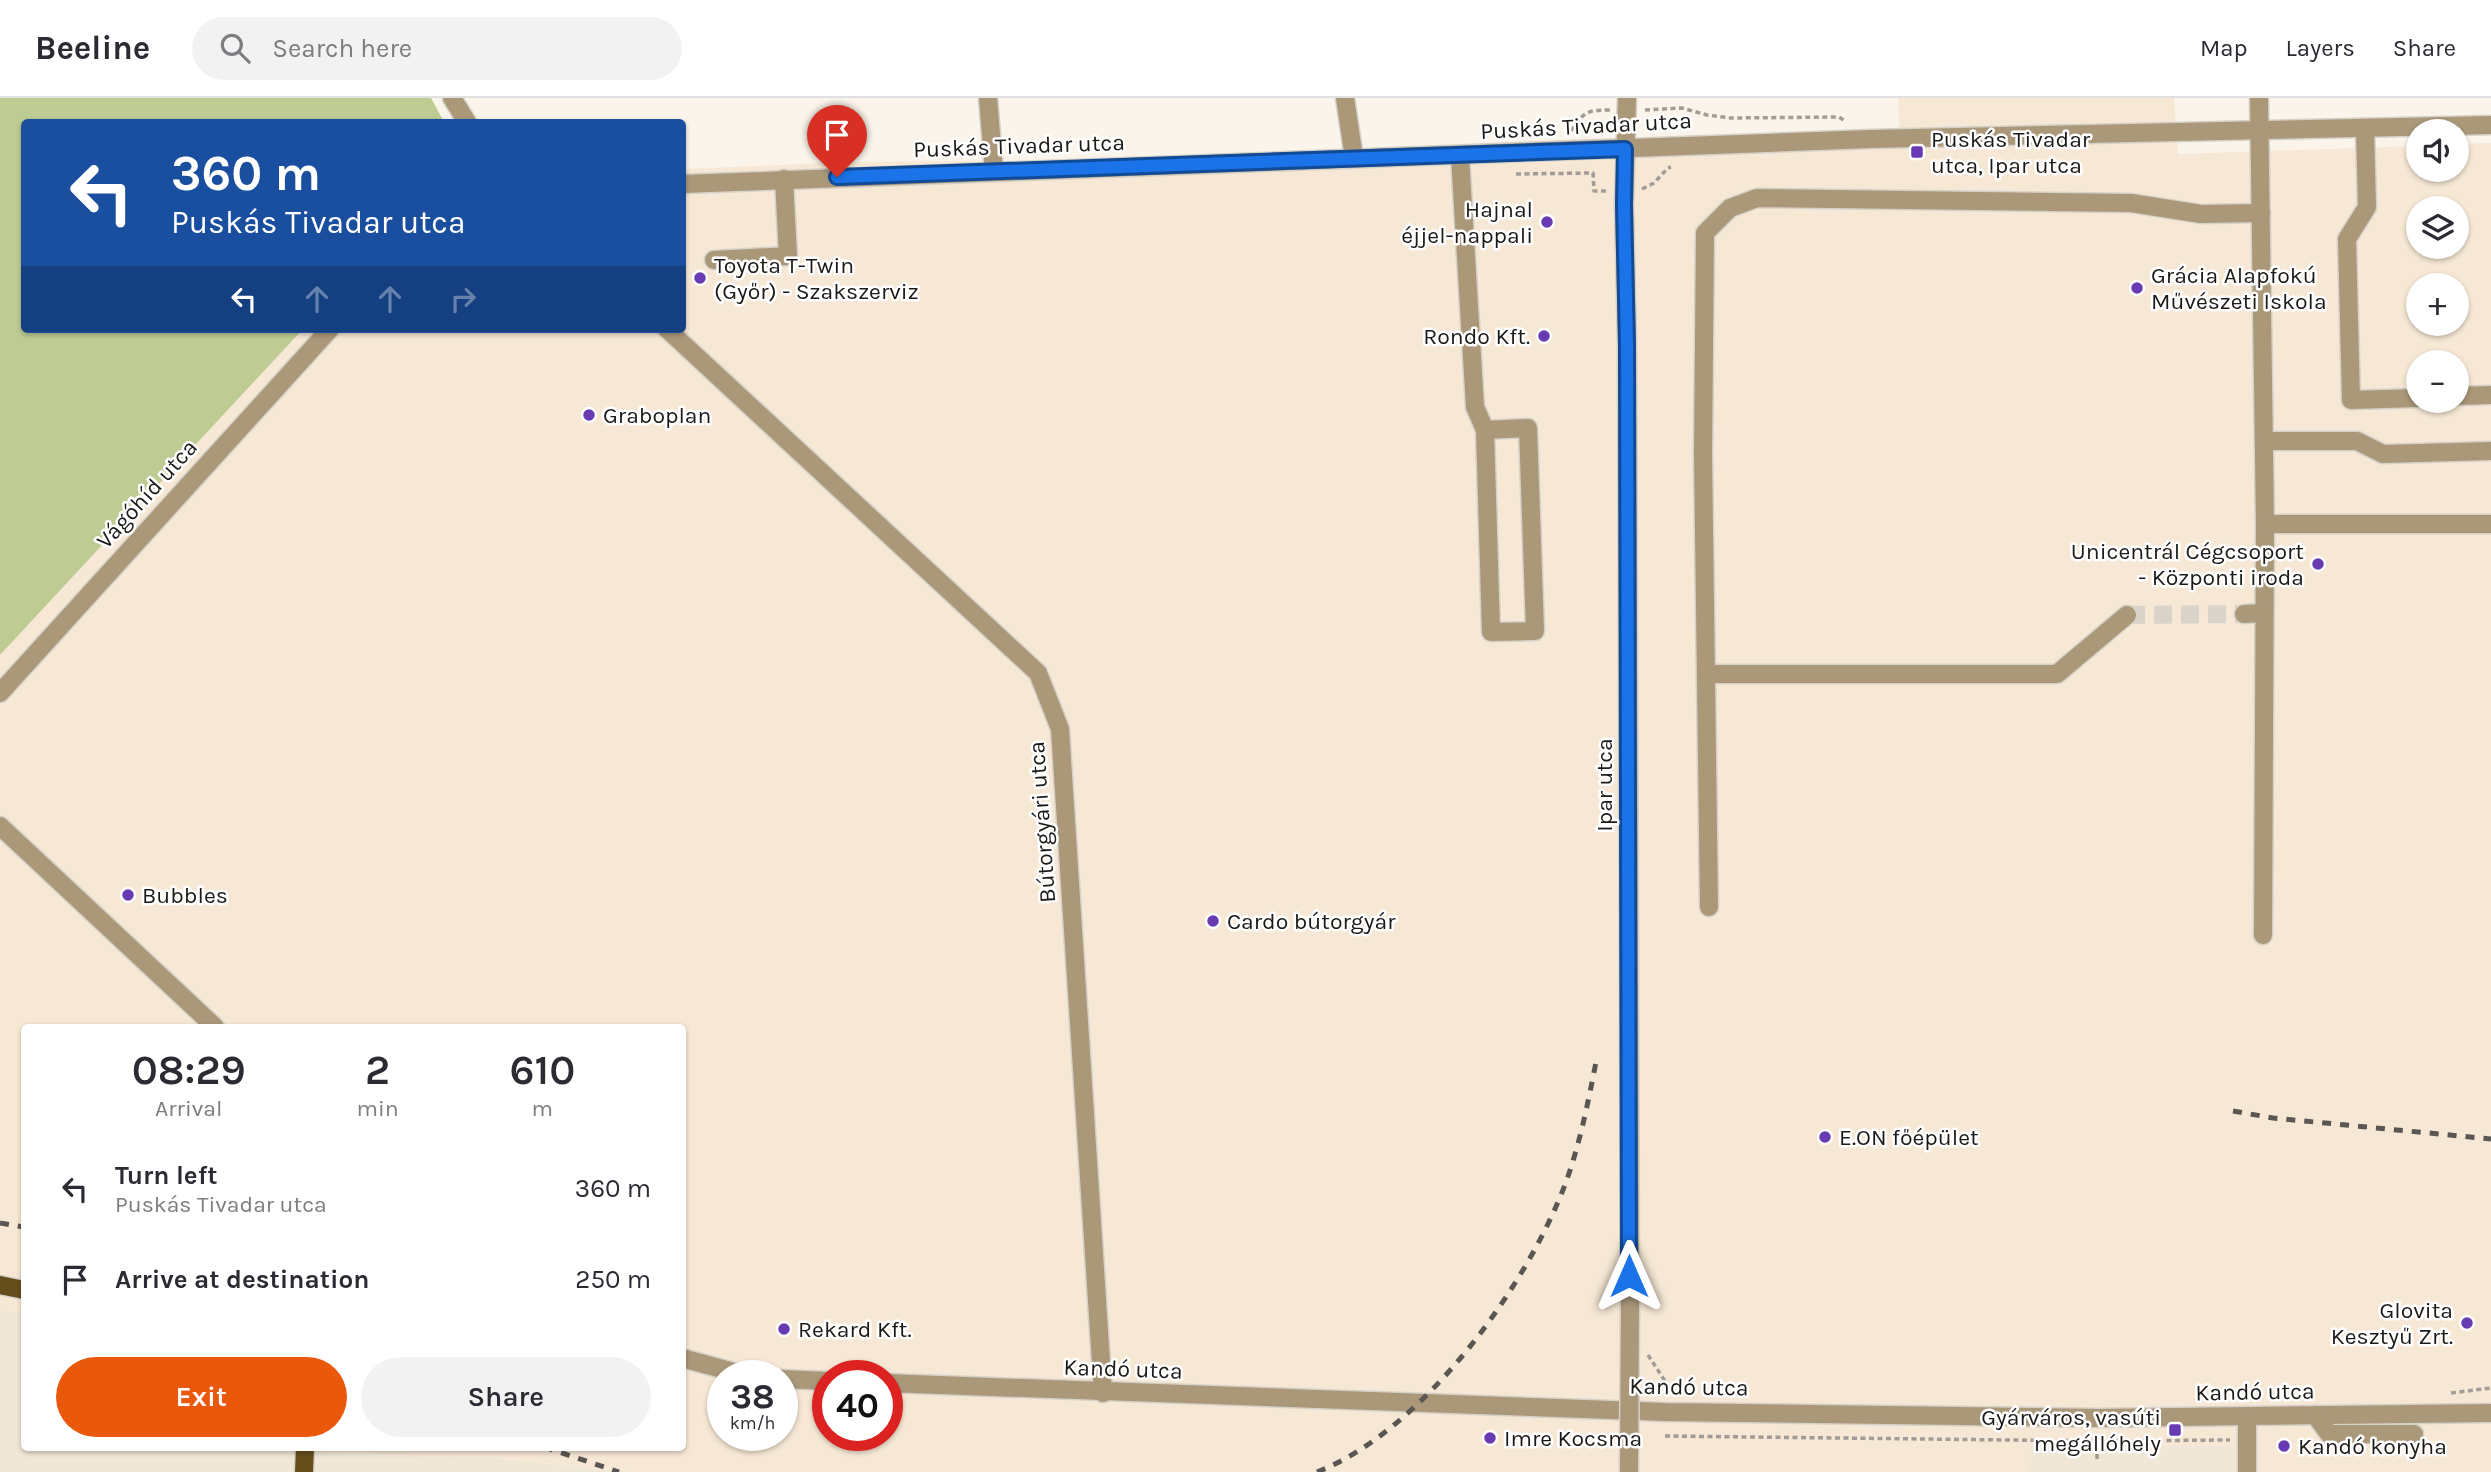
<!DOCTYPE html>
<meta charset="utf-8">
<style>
body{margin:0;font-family:Karla,sans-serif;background:#f2f2f3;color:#2b2b33;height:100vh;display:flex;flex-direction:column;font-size:26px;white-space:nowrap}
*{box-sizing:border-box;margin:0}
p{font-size:23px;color:#7c7c81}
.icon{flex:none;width:38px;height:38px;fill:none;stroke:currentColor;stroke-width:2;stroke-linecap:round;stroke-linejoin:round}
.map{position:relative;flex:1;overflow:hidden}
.panel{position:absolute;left:21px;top:926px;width:665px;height:427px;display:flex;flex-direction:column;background:#fff;border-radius:7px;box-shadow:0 2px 5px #0004}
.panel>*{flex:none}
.guide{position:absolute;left:21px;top:21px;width:665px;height:214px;border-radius:7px;box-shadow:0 2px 5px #0004;background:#1a4fa0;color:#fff;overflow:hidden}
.tools{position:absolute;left:2406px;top:21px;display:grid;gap:14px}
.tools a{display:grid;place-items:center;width:63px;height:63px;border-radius:50%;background:#fff;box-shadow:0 2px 5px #0004;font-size:35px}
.speed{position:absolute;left:707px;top:1262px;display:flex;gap:14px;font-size:35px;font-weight:700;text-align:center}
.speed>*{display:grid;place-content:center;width:91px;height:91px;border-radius:50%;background:#fff;box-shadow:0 2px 5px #0004;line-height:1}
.speed small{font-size:18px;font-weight:400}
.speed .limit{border:10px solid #d22;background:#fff;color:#111}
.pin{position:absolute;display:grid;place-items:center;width:60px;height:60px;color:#fff;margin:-72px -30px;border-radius:50% 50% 50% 0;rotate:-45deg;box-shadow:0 0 7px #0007}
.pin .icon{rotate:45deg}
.me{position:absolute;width:77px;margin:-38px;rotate:0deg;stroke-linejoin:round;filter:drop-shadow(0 0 5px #0008)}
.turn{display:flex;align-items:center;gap:24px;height:147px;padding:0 35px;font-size:32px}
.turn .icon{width:91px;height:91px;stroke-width:2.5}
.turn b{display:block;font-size:49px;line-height:60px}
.lanes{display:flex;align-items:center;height:66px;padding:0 35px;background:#0003;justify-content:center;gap:35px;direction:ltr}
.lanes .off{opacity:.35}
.eta{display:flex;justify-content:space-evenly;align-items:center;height:119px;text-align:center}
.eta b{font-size:42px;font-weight:600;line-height:49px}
.action{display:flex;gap:14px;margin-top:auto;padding:14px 35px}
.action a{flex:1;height:80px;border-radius:42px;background:#ea580c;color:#fff;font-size:28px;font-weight:600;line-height:80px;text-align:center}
.action a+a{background:#f2f2f3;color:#2b2b33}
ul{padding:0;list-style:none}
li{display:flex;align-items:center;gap:21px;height:91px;padding:0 35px}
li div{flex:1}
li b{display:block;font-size:26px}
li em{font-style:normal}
header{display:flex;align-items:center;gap:42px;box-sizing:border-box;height:98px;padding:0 35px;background:#fff;border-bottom:2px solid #e1e1e2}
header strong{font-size:33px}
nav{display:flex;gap:38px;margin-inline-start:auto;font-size:24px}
.search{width:490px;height:63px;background:#f2f2f3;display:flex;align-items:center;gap:18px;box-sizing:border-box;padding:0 24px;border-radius:38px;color:#7c7c81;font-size:26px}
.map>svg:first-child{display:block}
</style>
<header>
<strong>Beeline</strong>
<div class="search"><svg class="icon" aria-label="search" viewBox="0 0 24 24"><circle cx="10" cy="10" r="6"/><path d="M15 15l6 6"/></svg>Search here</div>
<nav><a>Map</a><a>Layers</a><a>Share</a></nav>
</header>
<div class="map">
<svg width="2491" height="1374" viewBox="0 0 2491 1374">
<rect width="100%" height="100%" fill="#faf4ea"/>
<g fill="#f0e7d7">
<polygon points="0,1211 24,1216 24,1349 279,1349 280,1353 365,1357 497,1360 630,1374 0,1374"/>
<polygon points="2030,1348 2241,1348 2240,1374 2030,1374"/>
</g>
<path fill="#f7e8d5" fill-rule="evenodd" d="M1898 0H2174L2178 56 2418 48V72H2457V46L2491 45V1374H2240L2241 1348H2031L2030 1374H630L497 1360 365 1357 280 1353 279 1349H682V929H24V1216L0 1211V557L303 231H682L683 71 851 64 1662 57 1900 47ZM2418 110H2457V149H2418ZM2418 187H2457V226H2418ZM2418 264H2457V303H2418ZM723 1278H782V1337H723ZM828 1278H887V1337H828Z"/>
<polygon fill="#becb92" points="0,0 431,0 444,24 24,24 24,231 303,231 0,557"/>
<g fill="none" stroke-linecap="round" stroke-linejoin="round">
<polyline stroke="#d9d3ca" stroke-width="18" stroke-dasharray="18 9" stroke-linecap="butt" points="2127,517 2244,516"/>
<g stroke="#d6d1c8" stroke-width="21">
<g id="minor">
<polyline points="452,0 467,24"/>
<polyline points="988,0 994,73"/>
<polyline points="1345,0 1354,60"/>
<polyline points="1627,0 1624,107 1627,247 1630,1205"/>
<polyline points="2259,0 2265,426 2263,837"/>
<polyline points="2365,31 2367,109 2347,141 2351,302 2418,300"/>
<polyline points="1460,58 1475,309 1485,332 1491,534 1535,533 1528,330 1485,332"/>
<polyline points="682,86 1870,41 2491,27"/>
<polyline points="714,162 788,158 784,81"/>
<polyline points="667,231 1038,575 1060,631 1103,1295"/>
<polyline points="2457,298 2491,297"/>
<polyline points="2264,343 2357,343 2383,356 2491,353"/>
<polyline points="2265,426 2491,426"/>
<polyline points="2244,516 2264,515"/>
<polyline points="1706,576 2057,576 2127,517"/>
<polyline points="0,595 330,231"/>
<polyline points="0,728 215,929"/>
<polyline points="1709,809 1703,356 1705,135 1730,110 1757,100 2131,105 2201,116 2261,115"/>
<polyline points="682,1260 748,1278"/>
<polyline points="782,1281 828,1283"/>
<polyline points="887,1285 1665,1314 2098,1320 2491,1315"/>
<polyline points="2315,1317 2329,1336 2414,1336"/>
<polyline points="2247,1319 2247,1374"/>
</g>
</g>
<g stroke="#d6d1c8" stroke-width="21">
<g id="major">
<polyline points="0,1187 24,1192"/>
<polyline points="304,1374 305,1349"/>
</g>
</g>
<g stroke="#a19d96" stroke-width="3.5" stroke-dasharray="5 3.5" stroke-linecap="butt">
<polyline points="1645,12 1682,10 1707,17 1731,20 1839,19 1845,23"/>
<path d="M1571 33C1584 14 1586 12 1610 12"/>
<polyline points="1516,76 1593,75 1594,93 1606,93"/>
<polyline points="1642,91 1654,85 1668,70 1671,69"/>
<polyline points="1648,1257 1665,1283 1666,1295"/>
<polyline points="2451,1295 2491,1290"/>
<polyline points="1665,1338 2097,1343 2230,1342"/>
<polyline points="2097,1361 2097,1343"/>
</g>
<use href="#minor" stroke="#aa9879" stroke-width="18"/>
<use href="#major" stroke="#664e1c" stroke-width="18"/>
<g stroke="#5a5752" stroke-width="5" stroke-dasharray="9 9" stroke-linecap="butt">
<polyline points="2233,1013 2273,1020 2491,1041"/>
<polyline points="0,1125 24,1129"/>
<polyline points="544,1349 619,1374"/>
<path d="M1317 1374C1423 1333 1528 1187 1566 1084 1580 1045 1588 1005 1596 964"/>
</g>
<g stroke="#d6d1c8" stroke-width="21" stroke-linecap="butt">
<polyline id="minor-bridge" points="1629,1374 1630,1205"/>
</g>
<use href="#minor-bridge" stroke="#aa9879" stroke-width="18"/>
</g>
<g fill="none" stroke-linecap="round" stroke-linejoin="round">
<g stroke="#114b97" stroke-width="18">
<polyline id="route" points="837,79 1625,51 1624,107 1627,247 1629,1178"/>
</g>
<use href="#route" stroke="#1a73e8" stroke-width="12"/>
</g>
<g fill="#693bb3" stroke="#fff" stroke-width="2.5">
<rect x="1910" y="47" width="14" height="14" rx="3.5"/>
<circle cx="1547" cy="124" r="7"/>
<circle cx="700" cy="180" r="7"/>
<circle cx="2137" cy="190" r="7"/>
<circle cx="1544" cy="238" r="7"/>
<circle cx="589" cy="317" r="7"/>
<circle cx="2318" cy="466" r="7"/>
<circle cx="128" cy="797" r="7"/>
<circle cx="1213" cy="823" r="7"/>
<circle cx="1825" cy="1039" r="7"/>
<circle cx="2467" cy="1225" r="7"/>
<circle cx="784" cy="1231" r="7"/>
<rect x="2168" y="1325" width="14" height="14" rx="3.5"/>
<circle cx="1490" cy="1340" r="7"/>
<circle cx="2284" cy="1348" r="7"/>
</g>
<g text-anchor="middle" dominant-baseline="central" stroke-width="5" stroke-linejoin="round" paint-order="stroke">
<g font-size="23" fill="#1c1a17" stroke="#fff">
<text transform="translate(1586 28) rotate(-3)">Puskás Tivadar utca</text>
<text transform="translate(1019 48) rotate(-2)">Puskás Tivadar utca</text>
<text transform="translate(147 396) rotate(-48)">Vágóhíd utca</text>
<text transform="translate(1604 687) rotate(-90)">Ipar utca</text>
<text transform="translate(1042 724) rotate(-94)">Bútorgyári utca</text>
<text transform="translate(1123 1271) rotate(2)">Kandó utca</text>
<text transform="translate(1689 1289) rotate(1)">Kandó utca</text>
<text transform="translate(2255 1294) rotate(-1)">Kandó utca</text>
</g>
<g font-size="23" fill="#1c1a17" stroke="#fff" text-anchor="start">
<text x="1931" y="41">Puskás Tivadar<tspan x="1931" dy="26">utca, Ipar utca</tspan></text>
<text x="1533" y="111" text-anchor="end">Hajnal<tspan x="1533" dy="26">éjjel-nappali</tspan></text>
<text x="714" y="167">Toyota T-Twin<tspan x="714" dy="26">(Győr) - Szakszerviz</tspan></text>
<text x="2151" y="177">Grácia Alapfokú<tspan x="2151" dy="26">Művészeti Iskola</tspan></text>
<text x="1530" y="238" text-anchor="end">Rondo Kft.</text>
<text x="603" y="317">Graboplan</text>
<text x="2304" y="453" text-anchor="end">Unicentrál Cégcsoport<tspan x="2304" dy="26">- Központi iroda</tspan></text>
<text x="142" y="797">Bubbles</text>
<text x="1227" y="823">Cardo bútorgyár</text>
<text x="1839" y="1039">E.ON főépület</text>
<text x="2453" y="1212" text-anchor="end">Glovita<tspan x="2453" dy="26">Kesztyű Zrt.</tspan></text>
<text x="798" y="1231">Rekard Kft.</text>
<text x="2161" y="1319" text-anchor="end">Gyárváros, vasúti<tspan x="2161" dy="26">megállóhely</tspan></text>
<text x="1504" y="1340">Imre Kocsma</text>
<text x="2298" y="1348">Kandó konyha</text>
</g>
</g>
</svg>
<div class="tools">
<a><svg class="icon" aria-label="sound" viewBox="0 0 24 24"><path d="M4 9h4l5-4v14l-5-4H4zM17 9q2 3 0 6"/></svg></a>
<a><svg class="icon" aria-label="layers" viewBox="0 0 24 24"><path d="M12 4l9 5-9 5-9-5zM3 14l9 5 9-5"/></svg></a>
<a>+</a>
<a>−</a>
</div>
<div class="speed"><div>38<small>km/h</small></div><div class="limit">40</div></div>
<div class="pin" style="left:837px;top:79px;background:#d93025"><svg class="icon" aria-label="arrive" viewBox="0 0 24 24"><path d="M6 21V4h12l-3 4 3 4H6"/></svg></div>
<svg class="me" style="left:1629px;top:1178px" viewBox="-20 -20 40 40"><path d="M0-17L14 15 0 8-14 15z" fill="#1a73e8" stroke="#fff" stroke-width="4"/></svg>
<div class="guide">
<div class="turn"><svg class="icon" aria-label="left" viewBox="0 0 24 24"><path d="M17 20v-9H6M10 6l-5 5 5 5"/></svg><div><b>360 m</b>Puskás Tivadar utca</div></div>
<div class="lanes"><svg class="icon" aria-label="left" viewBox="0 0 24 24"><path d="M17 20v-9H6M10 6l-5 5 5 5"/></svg><svg class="icon off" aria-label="ahead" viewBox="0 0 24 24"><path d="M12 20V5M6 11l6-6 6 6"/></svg><svg class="icon off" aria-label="ahead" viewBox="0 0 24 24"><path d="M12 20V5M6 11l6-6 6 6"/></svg><svg class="icon off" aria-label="right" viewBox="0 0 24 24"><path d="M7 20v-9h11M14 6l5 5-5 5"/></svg></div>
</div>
<section class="panel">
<div class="eta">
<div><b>08:29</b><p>Arrival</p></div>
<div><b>2</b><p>min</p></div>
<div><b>610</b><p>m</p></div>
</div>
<ul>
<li><svg class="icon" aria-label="left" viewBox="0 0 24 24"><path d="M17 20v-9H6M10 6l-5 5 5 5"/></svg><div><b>Turn left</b><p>Puskás Tivadar utca</p></div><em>360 m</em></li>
<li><svg class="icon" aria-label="arrive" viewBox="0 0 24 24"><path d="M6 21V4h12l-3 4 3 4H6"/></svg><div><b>Arrive at destination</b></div><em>250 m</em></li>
</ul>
<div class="action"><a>Exit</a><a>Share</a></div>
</section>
</div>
